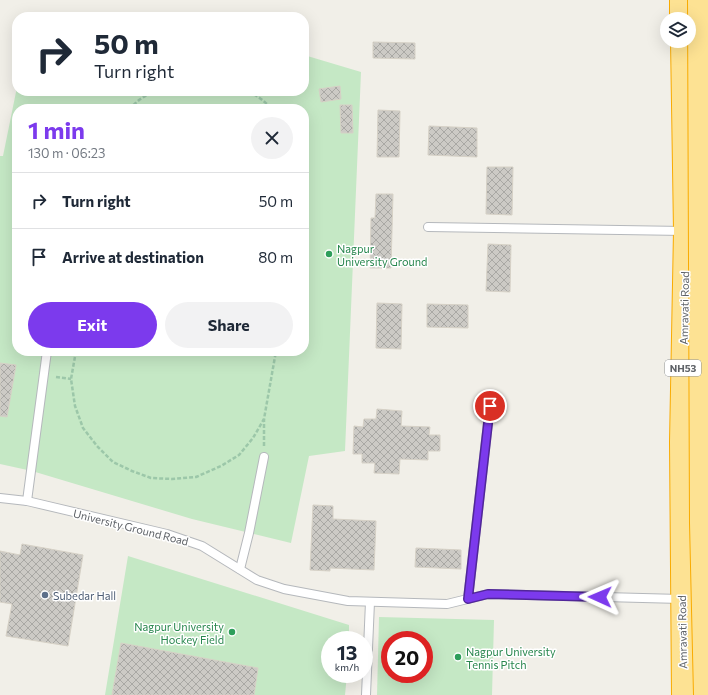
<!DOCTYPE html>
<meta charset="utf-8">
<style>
body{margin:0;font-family:Commissioner,sans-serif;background:#f2f2f3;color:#1f2937;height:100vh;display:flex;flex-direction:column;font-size:15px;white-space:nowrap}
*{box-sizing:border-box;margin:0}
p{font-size:13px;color:#747a83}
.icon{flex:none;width:22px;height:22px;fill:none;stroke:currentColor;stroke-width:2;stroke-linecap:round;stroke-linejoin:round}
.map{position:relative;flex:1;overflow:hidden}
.panel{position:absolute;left:12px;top:104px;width:297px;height:252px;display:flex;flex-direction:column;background:#fff;border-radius:16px;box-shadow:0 4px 16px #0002}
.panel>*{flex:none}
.top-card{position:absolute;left:12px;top:12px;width:297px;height:84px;border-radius:16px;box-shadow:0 4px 16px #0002;background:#fff;color:#1f2937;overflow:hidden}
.fabs{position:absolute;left:660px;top:12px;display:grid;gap:8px}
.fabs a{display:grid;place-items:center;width:36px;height:36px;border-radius:50%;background:#fff;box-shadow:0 4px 16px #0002;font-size:20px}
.speed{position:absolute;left:321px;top:631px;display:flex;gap:8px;font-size:20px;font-weight:700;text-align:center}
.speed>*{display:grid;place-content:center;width:52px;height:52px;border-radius:50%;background:#fff;box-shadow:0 4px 16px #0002;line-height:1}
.speed small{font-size:10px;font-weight:400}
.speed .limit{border:6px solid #d22;background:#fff;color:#111}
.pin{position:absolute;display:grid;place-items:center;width:34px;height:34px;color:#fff;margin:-17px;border:2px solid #fff;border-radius:50%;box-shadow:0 1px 4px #0007}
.me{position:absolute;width:44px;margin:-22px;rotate:271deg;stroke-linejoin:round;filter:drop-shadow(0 0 3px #0008)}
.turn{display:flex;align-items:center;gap:14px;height:84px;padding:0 16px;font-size:18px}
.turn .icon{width:52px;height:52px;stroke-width:2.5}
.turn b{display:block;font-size:28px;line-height:34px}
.round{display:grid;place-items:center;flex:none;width:42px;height:42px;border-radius:21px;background:#f2f2f3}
.head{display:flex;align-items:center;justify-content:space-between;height:68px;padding:0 16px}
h1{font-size:24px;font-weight:700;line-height:30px;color:#7c3aed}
.primary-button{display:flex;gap:8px;margin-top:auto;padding:8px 16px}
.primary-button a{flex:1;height:46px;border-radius:24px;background:#7c3aed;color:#fff;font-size:16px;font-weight:700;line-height:46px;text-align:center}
.primary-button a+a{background:#f2f2f3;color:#1f2937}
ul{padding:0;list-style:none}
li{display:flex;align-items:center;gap:12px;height:56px;padding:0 16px;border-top:1px solid #e0e1e3}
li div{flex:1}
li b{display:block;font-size:15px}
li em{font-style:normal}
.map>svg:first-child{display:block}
</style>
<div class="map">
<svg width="708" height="695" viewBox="0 0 708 695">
<defs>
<pattern id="building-cross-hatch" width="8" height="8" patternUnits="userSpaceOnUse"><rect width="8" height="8" fill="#cccac5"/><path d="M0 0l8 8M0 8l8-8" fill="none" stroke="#a9a8a4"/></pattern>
</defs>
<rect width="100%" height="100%" fill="#f1efe8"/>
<g fill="#c5e8c5" fill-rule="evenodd">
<path d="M304 55 361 72 345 451 309 456 291 543 192 519 32 471 0 464V156H3L17 87V91H304ZM17 109H304V351H17Z"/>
<polygon points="128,556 349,625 349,640 330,640 330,674 347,674 345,695 105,695"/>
<path d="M379 617 494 620 492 695H377ZM390 640H424V674H390Z"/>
</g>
<g fill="url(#building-cross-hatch)" stroke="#d6d1c6">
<polygon points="373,42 415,43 415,59 373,58"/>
<polygon points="340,86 341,99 321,102 319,89"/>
<polygon points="340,105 352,105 353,133 341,133"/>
<polygon points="378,110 400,111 399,157 377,157"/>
<polygon points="429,126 477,128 477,157 428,155"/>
<polygon points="487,167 513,167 512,215 486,214"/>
<polygon points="376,194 393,194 391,268 370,268 371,218 375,218"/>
<polygon points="488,244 511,245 510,292 486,291"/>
<polygon points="377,303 402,304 401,349 376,348"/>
<polygon points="427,304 468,305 468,328 427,327"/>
<polygon points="0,363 16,365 7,417 0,416"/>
<polygon points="377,409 402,411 401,426 430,427 429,435 440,435 440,451 428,451 428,460 400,459 399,474 374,473 375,463 362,463 362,454 353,454 354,426 363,427 364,419 376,419"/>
<polygon points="313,505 333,506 333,519 376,521 374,570 330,568 330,571 310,570"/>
<polygon points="22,544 83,555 68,646 6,636 12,604 0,602 0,551 20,555"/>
<polygon points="416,548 461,550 461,569 415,567"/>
<polygon points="121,643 258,668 254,695 112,695"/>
</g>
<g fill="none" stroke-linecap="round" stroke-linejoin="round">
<g stroke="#b5b8bc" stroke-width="10">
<g id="lane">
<polyline points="428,227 684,231"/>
<polyline points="0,498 27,501 167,534 202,546 257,580 284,589 348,601 447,604 488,594 681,599"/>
<polyline points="27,501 47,351"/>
<polyline points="240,569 249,533 264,457"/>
<polyline points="468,599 490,405"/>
<polyline points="366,695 370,602"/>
</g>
</g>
<g stroke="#f9ab00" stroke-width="24">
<g id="highway">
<polyline points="681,0 681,19"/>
<polyline points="682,41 685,231 681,442 683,695"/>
</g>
</g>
<g stroke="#9cc7a9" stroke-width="2.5" stroke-dasharray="4 2" stroke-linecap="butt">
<polyline points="249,91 261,99 273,109"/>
<polyline points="129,109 139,100 153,91"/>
<polyline points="304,178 304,186"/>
<polyline points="76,351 71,379 75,406 83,428 97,446 113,462 132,471 151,478 172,479 196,477 221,466 239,455 253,438 264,419 276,351"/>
<polyline points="56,377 71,379"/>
<polyline points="264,446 264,419"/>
</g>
<use href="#lane" stroke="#fff" stroke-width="8"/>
<use href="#highway" stroke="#fde293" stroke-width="22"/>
<g stroke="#f9ab00" stroke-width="24" stroke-linecap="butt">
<polyline id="highway-bridge" points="699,0 701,523 705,695"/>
</g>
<use href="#highway-bridge" stroke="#fde293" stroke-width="22"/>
</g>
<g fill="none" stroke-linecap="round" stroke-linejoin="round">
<g stroke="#51269a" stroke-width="10">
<polyline id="route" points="490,406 468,599 488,594 600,597"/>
</g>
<use href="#route" stroke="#7c3aed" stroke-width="7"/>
</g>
<g fill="#2e9e5b" stroke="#fff" stroke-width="1.5">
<circle cx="329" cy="254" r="4"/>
<circle cx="232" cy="632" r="4"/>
<circle cx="458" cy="657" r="4"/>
</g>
<circle fill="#5c6f8a" stroke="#fff" stroke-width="1.5" cx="45" cy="595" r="4"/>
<g text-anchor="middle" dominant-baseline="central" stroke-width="3" stroke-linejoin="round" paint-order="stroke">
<rect fill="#fff" stroke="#8f9295" stroke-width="1" x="665" y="360" width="36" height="16" rx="3"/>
<g font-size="10" font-weight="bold" fill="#5f6368">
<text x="683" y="368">NH53</text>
</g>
<g font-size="11" fill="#27864d" stroke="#fff" text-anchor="start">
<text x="337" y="248">Nagpur<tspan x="337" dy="13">University Ground</tspan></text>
<text x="224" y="626" text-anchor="end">Nagpur University<tspan x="224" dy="13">Hockey Field</tspan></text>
<text x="466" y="651">Nagpur University<tspan x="466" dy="13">Tennis Pitch</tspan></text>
</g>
<g font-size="11" fill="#5f6368" stroke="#fff">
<text transform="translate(684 308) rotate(-89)">Amravati Road</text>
<text transform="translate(131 527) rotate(14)">University Ground Road</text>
<text transform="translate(682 632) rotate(-91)">Amravati Road</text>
</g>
<g font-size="11" fill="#4e5e75" stroke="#fff" text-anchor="start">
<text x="53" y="595">Subedar Hall</text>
</g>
</g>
</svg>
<div class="fabs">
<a><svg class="icon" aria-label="layers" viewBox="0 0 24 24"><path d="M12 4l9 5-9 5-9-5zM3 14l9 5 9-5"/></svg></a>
</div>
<div class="speed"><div>13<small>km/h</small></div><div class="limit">20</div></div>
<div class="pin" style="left:490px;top:406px;background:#d93025"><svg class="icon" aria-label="arrive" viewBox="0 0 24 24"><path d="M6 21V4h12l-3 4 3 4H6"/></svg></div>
<svg class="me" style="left:600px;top:597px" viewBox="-20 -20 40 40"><path d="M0-17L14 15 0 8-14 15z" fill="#7c3aed" stroke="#fff" stroke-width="4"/></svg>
<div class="top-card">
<div class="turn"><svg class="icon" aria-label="right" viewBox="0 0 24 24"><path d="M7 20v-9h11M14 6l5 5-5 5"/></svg><div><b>50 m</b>Turn right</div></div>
</div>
<section class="panel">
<div class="head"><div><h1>1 min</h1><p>130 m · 06:23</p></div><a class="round"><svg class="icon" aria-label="close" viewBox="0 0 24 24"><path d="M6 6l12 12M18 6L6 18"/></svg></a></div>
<ul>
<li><svg class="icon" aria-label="right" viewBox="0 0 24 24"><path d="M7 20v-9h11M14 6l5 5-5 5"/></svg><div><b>Turn right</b></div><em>50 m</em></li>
<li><svg class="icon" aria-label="arrive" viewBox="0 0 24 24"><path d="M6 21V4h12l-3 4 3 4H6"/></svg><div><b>Arrive at destination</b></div><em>80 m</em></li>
</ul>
<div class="primary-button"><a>Exit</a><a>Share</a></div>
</section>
</div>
